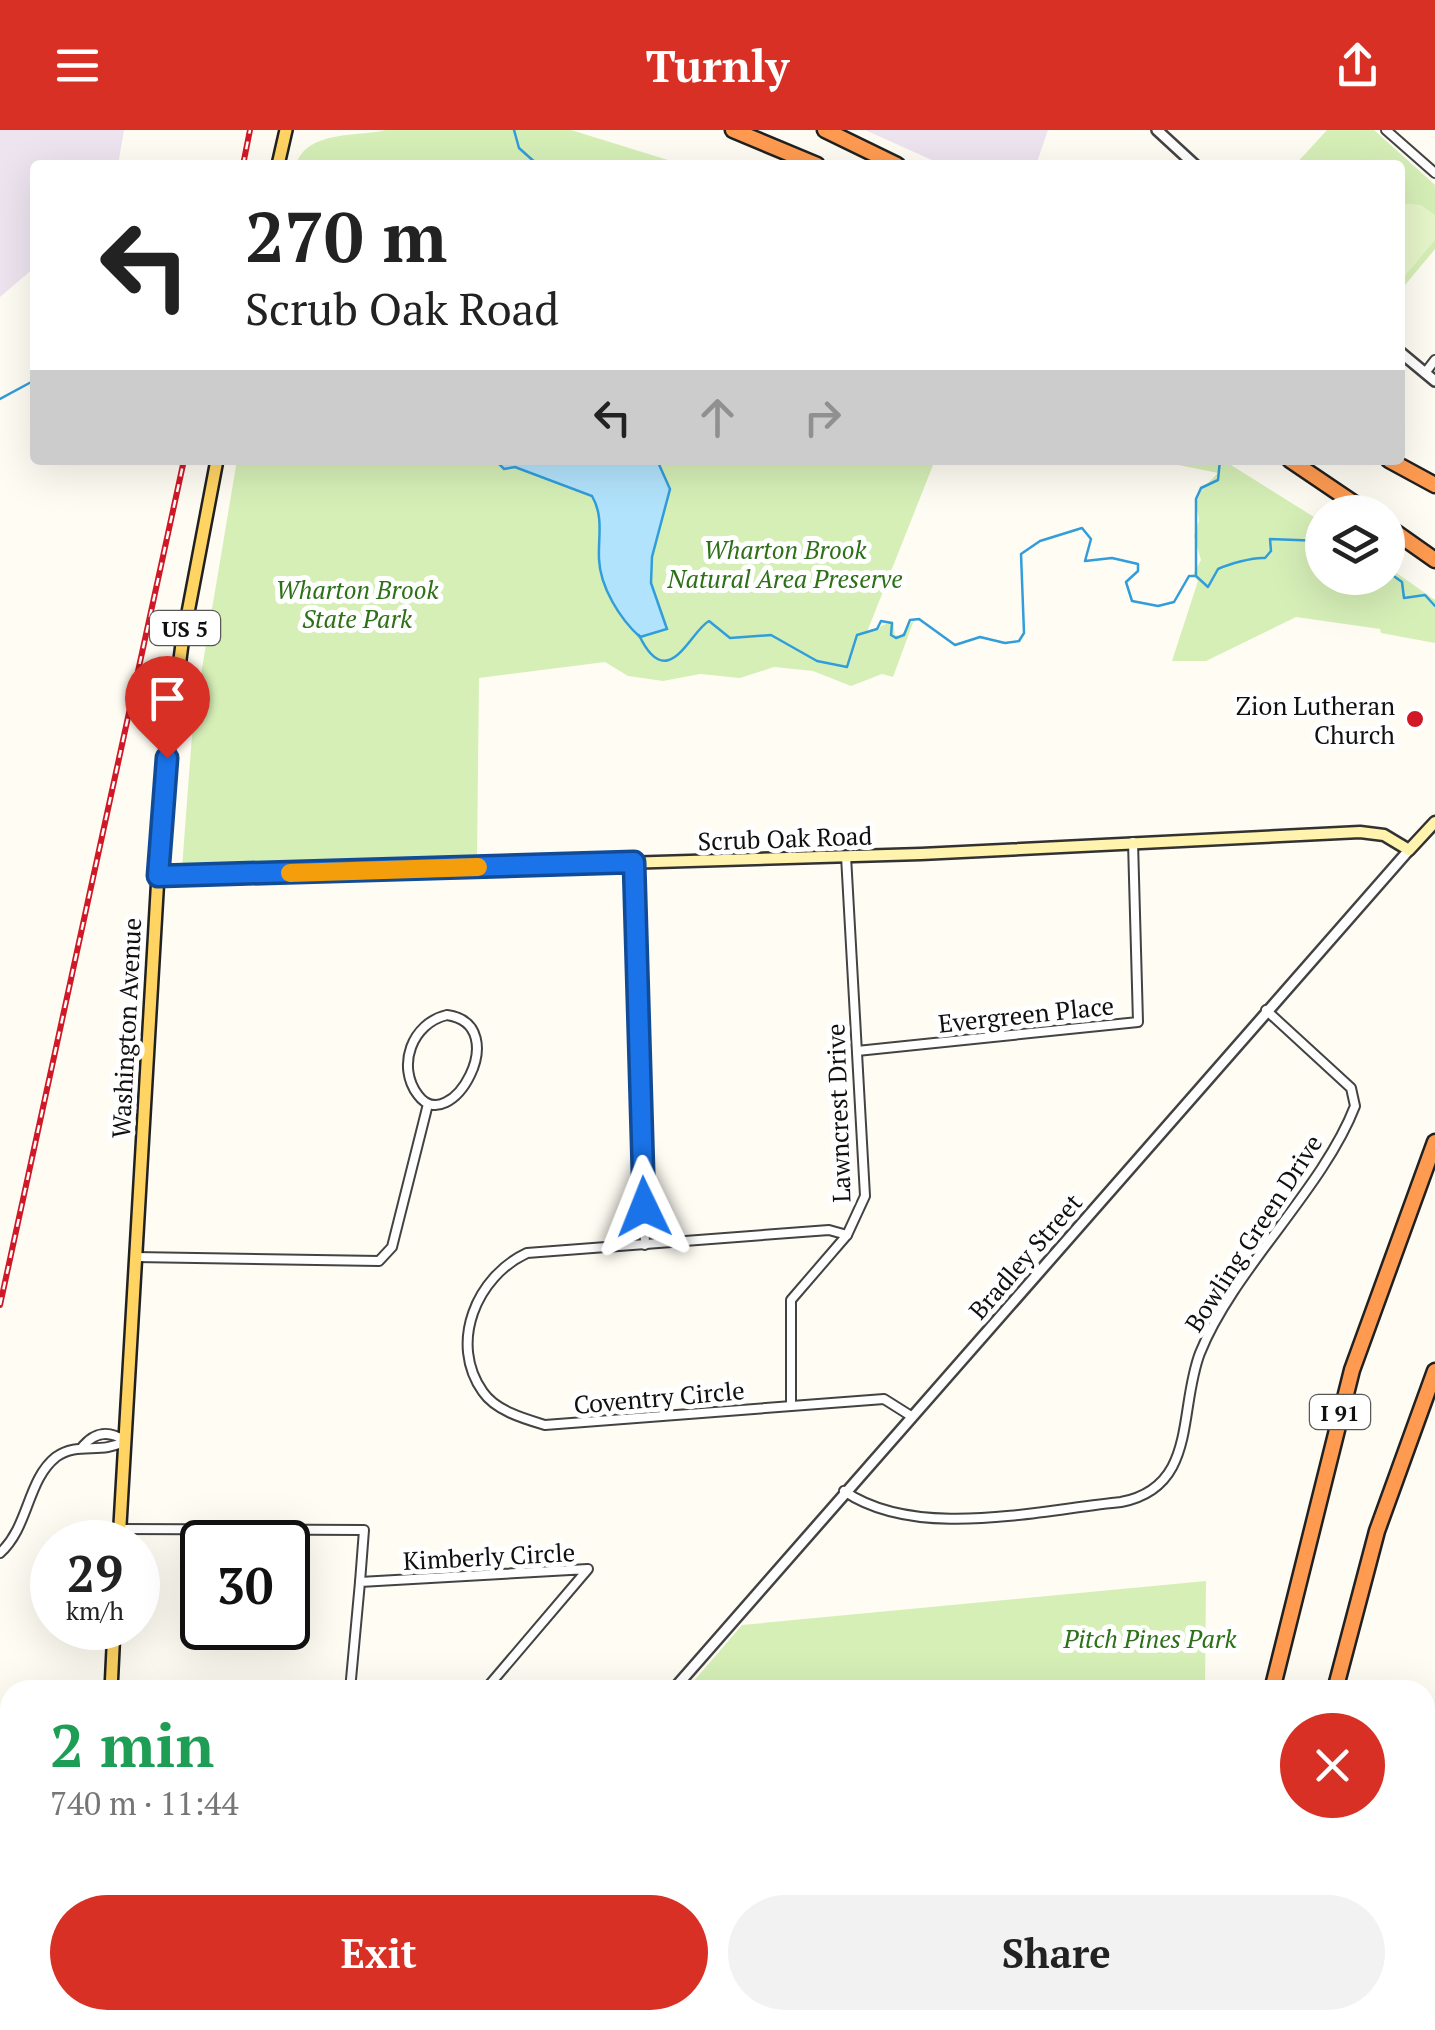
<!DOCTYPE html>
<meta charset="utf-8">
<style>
body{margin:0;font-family:"PT Serif",serif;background:#f2f2f2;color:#222;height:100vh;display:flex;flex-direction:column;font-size:38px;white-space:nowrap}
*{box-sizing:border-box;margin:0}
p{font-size:32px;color:#767676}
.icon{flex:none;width:55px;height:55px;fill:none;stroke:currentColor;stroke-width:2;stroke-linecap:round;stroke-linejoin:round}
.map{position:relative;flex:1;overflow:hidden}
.panel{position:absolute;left:0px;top:1550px;width:1435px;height:350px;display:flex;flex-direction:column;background:#fff;border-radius:30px 30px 0 0;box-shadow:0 10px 40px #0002}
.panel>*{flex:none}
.hud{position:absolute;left:30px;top:30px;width:1375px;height:305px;border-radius:10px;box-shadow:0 10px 40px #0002;background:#fff;color:#222;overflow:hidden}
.fabs{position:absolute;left:1305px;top:365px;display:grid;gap:20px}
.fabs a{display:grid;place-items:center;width:100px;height:100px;border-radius:50%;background:#fff;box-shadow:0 10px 40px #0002;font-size:50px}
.speed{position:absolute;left:30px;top:1390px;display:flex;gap:20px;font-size:50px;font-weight:700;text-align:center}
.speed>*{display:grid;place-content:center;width:130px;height:130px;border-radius:50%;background:#fff;box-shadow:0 10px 40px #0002;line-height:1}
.speed small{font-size:25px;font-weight:400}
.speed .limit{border:5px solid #111;border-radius:15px;background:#fff;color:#111}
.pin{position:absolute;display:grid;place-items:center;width:85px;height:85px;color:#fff;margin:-102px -42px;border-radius:50% 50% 50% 0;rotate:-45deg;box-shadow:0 0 10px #0007}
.pin .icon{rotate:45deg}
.me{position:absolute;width:110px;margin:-55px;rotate:358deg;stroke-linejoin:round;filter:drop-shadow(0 0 8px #0008)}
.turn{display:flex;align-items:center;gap:35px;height:210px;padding:0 50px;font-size:45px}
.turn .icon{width:130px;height:130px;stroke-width:2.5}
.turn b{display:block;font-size:70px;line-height:85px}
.lanes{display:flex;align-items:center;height:95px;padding:0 50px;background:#0003;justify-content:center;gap:50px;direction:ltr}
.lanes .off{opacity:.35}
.round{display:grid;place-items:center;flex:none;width:105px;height:105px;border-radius:52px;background:#f2f2f2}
.headline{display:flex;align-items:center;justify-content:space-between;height:170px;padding:0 50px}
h1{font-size:60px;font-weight:700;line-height:75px;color:#1e9e55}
.button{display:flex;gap:20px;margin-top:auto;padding:20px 50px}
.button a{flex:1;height:115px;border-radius:60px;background:#d93025;color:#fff;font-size:40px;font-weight:700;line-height:115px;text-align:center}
.button a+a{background:#f2f2f2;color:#222}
header{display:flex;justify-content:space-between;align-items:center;height:130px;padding:0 50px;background:#d93025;color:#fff;font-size:45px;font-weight:700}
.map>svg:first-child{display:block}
</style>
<header><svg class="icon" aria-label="menu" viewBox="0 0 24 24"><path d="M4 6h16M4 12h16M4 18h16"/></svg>Turnly<svg class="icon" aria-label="share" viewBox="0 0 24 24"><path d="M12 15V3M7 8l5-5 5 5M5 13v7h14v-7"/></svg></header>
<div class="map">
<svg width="1435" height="1900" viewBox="0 0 1435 1900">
<rect width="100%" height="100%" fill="#fffcf3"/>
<g fill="#ede4ef">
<polygon points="0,0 124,0 118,35 35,35 35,137 0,167"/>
<polygon points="865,0 1048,0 1036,35 943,35"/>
</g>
<g fill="#d6efb7">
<path d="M386 0H571L684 35H296C307 0 356 7 386 0Z"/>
<polygon points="1327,0 1374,0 1435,55 1435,119 1400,161 1400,35 1295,35"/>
<polygon points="237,330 935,330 867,502 893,491 895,505 900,506 914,490 893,547 882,544 851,556 813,541 774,537 740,548 700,544 663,551 628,546 605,532 479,548 477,728 182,738 193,592"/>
<polygon points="1154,330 1223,330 1322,392 1322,448 1388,448 1388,437 1435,470 1435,513 1381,503 1380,499 1296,487 1206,531 1172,531 1198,451 1193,445 1201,430 1194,406 1199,390 1196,374 1201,360 1218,343"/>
<polygon points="1206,1451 1205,1560 686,1560 742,1495"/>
</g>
<polygon fill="#e7f5ca" points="1400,73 1421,75 1435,85 1435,110 1400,152"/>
<path fill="#b2e3fc" stroke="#319ddb" stroke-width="2.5" d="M495 330H657L670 359 652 427 651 453 667 499 640 507C620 489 600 457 599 429 598 407 604 387 592 366L515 337 504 339Z"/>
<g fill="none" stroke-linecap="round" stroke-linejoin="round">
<g stroke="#319ddb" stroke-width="2.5">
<polyline points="514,0 519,18 538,35"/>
<polyline points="0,269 35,250"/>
<polyline points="1388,442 1402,452 1404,468 1425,465 1435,476"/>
<polyline points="1196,445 1196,369 1201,358 1218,350 1220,330"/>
<path d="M639 505C668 566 690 501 709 491L730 508 771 505 817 531 847 537 857 505 877 499 881 491 892 493 891 505 896 508 904 505 910 490 919 489 955 515 980 507 1005 513 1019 511 1024 503 1021 424 1040 411 1082 398 1091 409 1085 431 1112 428 1138 434V441L1126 452 1132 471 1158 476 1174 472 1189 446H1196L1208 457 1218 439C1229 434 1253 427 1265 428L1271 421 1270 409 1322 411"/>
</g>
<g stroke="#434343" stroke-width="12">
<g id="minor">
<polyline points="1386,0 1435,43"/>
<polyline points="1425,243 1435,230"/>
<polyline points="634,732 645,1115"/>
<path d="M447 885C515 895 450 1009 418 965 396 936 412 893 447 885Z"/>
<polyline points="857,921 1138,892 1133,712"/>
<path d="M847 1105 829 1100 527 1123C477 1146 448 1213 483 1262 496 1281 525 1289 545 1295L884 1269 911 1286"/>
<polyline points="135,1127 379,1131 392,1117 428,974"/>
<polyline points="791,1275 791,1170 847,1105 865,1066 846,726"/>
<path d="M83 1316C95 1302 109 1300 125 1311"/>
<path d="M844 1361C917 1411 1038 1380 1121 1372 1198 1357 1178 1280 1200 1223 1233 1140 1323 1059 1355 976L1351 958 1266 880"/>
<polyline points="119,1399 364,1400 360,1452"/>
<path d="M0 1423C29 1397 27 1350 56 1327 78 1311 102 1325 124 1311"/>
<polyline points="350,1560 360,1452 588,1439 485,1560"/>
</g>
</g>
<g stroke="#434343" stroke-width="14">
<g id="tertiary">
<polyline points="1157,0 1195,35"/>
<polyline points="1400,222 1435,251"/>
<polyline points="673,1560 1409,720"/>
<polyline points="380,1900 389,1890"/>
</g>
</g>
<g stroke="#323232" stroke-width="15">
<polyline id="secondary" points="157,747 921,724 1360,702 1384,705 1409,720 1435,692"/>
</g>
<g stroke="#212121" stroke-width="16">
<g id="primary">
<polyline points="278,35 286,0"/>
<polyline points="119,1412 163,660 182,514 217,330"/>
<polyline points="111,1560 114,1498"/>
<polyline points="92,1900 93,1890"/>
</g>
</g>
<g stroke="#212121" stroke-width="19">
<g id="motorway">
<polyline points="733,0 817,35"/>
<polyline points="825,0 897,35"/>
<polyline points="1290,330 1367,382"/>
<polyline points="1389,330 1435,355"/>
<polyline points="1388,397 1435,430"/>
<polyline points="1272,1560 1352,1240 1435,1012"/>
<polyline points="1335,1560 1377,1401 1435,1241"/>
<polyline points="1194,1900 1196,1890"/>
<polyline points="1256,1900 1258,1890"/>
</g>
</g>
<use href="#minor" stroke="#fff" stroke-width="8"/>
<use href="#tertiary" stroke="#fff" stroke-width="9"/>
<use href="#secondary" stroke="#fff3ae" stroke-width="10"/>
<use href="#primary" stroke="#ffd463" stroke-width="11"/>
<use href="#motorway" stroke="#ff9b51" stroke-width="14"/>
<g stroke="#d01827" stroke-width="6">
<g id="rail">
<polyline points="243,35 250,0"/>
<polyline points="0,1175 184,330"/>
</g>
</g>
<use href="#rail" stroke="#fff" stroke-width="2.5" stroke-dasharray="8" stroke-linecap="butt"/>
</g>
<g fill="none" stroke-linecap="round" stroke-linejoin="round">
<g stroke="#114b97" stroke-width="25">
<polyline id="route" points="167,628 158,746 634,732 644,1077"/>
</g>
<use href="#route" stroke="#1a73e8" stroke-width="18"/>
<polyline stroke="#f59e0b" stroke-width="18" points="290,743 478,737"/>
</g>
<circle fill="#d01827" stroke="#fff" stroke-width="4" cx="1415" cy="589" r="10"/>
<g text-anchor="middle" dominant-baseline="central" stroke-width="10" stroke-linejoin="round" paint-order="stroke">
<g fill="#fff" stroke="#585858" stroke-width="2.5">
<rect x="150" y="481" width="70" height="34" rx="8"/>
<rect x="1310" y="1265" width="60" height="34" rx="8"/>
</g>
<g font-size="22" font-weight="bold" fill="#101010">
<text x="185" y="498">US 5</text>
<text x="1340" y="1282">I 91</text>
</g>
<g font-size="25" font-style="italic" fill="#2d7018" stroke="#fff">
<text x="785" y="419">Wharton Brook<tspan x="785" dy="29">Natural Area Preserve</tspan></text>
<text x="357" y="459">Wharton Brook<tspan x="357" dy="29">State Park</tspan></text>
<text x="1150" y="1508">Pitch Pines Park</text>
</g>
<g font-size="25" fill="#101010" stroke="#fff" text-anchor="end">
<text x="1395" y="575">Zion Lutheran<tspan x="1395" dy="29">Church</tspan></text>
</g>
<g font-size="25" fill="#101010" stroke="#fff">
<text transform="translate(785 708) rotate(-2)">Scrub Oak Road</text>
<text transform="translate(1026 884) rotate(-6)">Evergreen Place</text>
<text transform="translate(126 898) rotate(-87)">Washington Avenue</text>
<text transform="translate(838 983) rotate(-92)">Lawncrest Drive</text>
<text transform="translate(1253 1103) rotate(-57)">Bowling Green Drive</text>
<text transform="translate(1025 1126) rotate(-49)">Bradley Street</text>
<text transform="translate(659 1267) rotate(-5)">Coventry Circle</text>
<text transform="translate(489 1426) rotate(-3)">Kimberly Circle</text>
</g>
</g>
</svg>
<div class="fabs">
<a><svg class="icon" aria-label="layers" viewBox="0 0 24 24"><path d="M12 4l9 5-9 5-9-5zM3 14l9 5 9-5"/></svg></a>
</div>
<div class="speed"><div>29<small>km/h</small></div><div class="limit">30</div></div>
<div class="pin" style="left:167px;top:628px;background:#d93025"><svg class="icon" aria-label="arrive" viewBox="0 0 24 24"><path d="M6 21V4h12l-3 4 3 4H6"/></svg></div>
<svg class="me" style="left:644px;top:1077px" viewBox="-20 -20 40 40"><path d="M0-17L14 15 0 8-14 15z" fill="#1a73e8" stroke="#fff" stroke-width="4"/></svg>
<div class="hud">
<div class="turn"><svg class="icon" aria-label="left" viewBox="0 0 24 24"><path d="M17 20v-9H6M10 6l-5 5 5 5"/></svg><div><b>270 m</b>Scrub Oak Road</div></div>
<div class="lanes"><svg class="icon" aria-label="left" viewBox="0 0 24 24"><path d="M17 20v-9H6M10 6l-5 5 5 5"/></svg><svg class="icon off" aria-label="ahead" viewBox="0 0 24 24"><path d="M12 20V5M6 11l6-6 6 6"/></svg><svg class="icon off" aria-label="right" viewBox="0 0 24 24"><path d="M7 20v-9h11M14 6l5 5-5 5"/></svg></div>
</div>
<section class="panel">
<div class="headline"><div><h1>2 min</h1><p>740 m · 11:44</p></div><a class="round" style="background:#d93025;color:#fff"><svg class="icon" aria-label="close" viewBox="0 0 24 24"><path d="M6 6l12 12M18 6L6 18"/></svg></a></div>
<div class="button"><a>Exit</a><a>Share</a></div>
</section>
</div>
